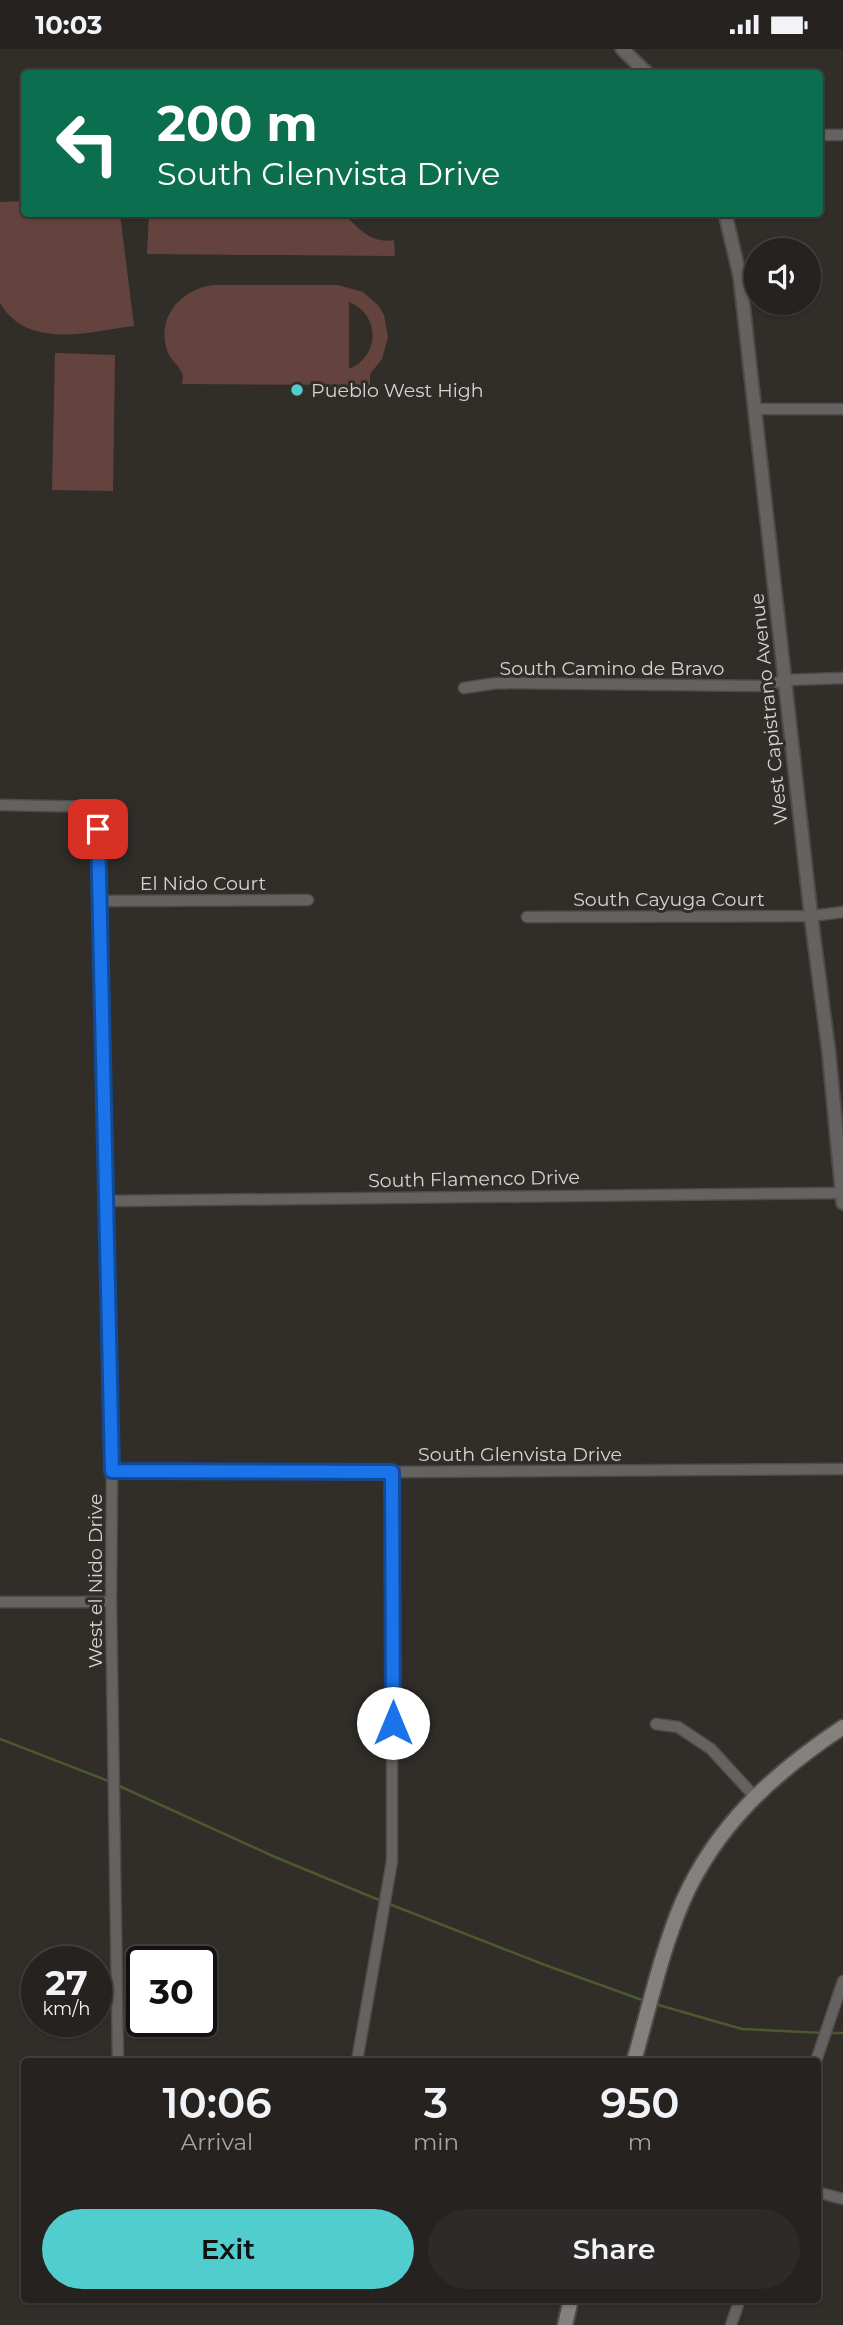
<!DOCTYPE html>
<style>
body{margin:0;font-family:Montserrat,sans-serif;background:#2d2a29;color:#f1f3f6;height:100vh;display:flex;flex-direction:column;font-size:26px;white-space:nowrap}
*{box-sizing:border-box;margin:0}
p{font-size:23px;color:#a3a4a5}
.icon{flex:none;width:38px;height:38px;fill:none;stroke:currentColor;stroke-width:2;stroke-linecap:round;stroke-linejoin:round}
.map{position:relative;flex:1;overflow:hidden}
.drawer{position:absolute;left:21px;top:2009px;width:800px;height:245px;display:flex;flex-direction:column;background:#252220;border-radius:7px;box-shadow:0 2px 5px #0004,0 0 0 2px #423f3e}
.drawer>*{flex:none}
.guide{position:absolute;left:21px;top:21px;width:802px;height:147px;border-radius:7px;box-shadow:0 2px 5px #0004,0 0 0 2px #423f3e;background:#0b6e4f;color:#fff;overflow:hidden}
.tools{position:absolute;left:744px;top:189px;display:grid;gap:14px}
.tools a{display:grid;place-items:center;width:77px;height:77px;border-radius:50%;background:#252220;box-shadow:0 2px 5px #0004,0 0 0 2px #423f3e;font-size:35px}
.speed{position:absolute;left:21px;top:1897px;display:flex;gap:14px;font-size:35px;font-weight:700;text-align:center}
.speed>*{display:grid;place-content:center;width:91px;height:91px;border-radius:50%;background:#252220;box-shadow:0 2px 5px #0004,0 0 0 2px #423f3e;line-height:1}
.speed small{font-size:18px;font-weight:400}
.speed .limit{border:4px solid #111;border-radius:10px;background:#fff;color:#111}
.pin{position:absolute;display:grid;place-items:center;width:60px;height:60px;color:#fff;margin:-30px;border-radius:14px;box-shadow:0 4px 10px #0006}
.me{position:absolute;width:77px;margin:-38px;rotate:0deg;stroke-linejoin:round;filter:drop-shadow(0 0 5px #0008)}
.turn{display:flex;align-items:center;gap:24px;height:147px;padding:0 21px;font-size:32px}
.turn .icon{width:91px;height:91px;stroke-width:2.5}
.turn b{display:block;font-size:49px;line-height:60px}
.eta{display:flex;justify-content:space-evenly;align-items:center;height:119px;text-align:center}
.eta b{font-size:42px;font-weight:600;line-height:49px}
.cta{display:flex;gap:14px;margin-top:auto;padding:14px 21px}
.cta a{flex:1;height:80px;border-radius:42px;background:#52cdce;color:#111;font-size:28px;font-weight:600;line-height:80px;text-align:center}
.cta a+a{background:#2d2a29;color:#f1f3f6}
.status{display:flex;justify-content:space-between;align-items:center;height:49px;padding:0 35px;background:#252220;direction:ltr}
.status svg{height:19px;fill:currentColor}
.map>svg:first-child{display:block}
</style>
<div class="status"><b>10:03</b><svg viewBox="0 0 49 12"><path d="M0 12V9h3v3zM5 12V6h3v6zM10 12V3h3v9zM15 12V0h3v12zM26 1h20v11H26zM47 4h2v5h-2z"/></svg></div>
<div class="map">
<svg width="843" height="2276" viewBox="0 0 843 2276">
<rect width="100%" height="100%" fill="#312e2a"/>
<g fill="#64433e" fill-rule="evenodd">
<path d="M24 152V164L120 165 134 277C91 282 28 302 0 254V153Z"/>
<path d="M149 165H344C359 180 371 195 394 191L395 207 147 205Z"/>
<path d="M214 236H338L363 243 378 256 384 266 388 288 382 310 370 325V336L182 335C182 331 184 328 182 324 179 316 170 311 167 301 156 268 182 239 214 236ZM349 253C381 266 380 307 349 320Z"/>
<polygon points="55,304 115,306 113,442 52,441"/>
</g>
<g fill="none" stroke-linecap="round" stroke-linejoin="round">
<g stroke="#4b592e" stroke-width="2.5">
<polyline points="0,1690 111,1733"/>
<polyline points="117,1736 275,1808 379,1851 545,1916 645,1952"/>
<polyline points="655,1955 742,1980 823,1984"/>
<polyline points="830,1984 843,1984"/>
</g>
<g stroke="#4f4c48" stroke-width="13">
<g id="minor">
<polyline points="819,86 843,86"/>
<polyline points="755,360 843,360"/>
<polyline points="464,639 497,634 763,637 786,631 843,629"/>
<polyline points="0,756 98,758 98,852 112,1422 111,1553 118,2012"/>
<polyline points="98,852 308,851"/>
<polyline points="527,868 811,867 843,863"/>
<polyline points="106,1152 842,1144"/>
<polyline points="112,1422 392,1423 843,1420"/>
<polyline points="0,1553 111,1553"/>
<polyline points="656,1675 678,1678 711,1700 755,1748"/>
<polyline points="357,2012 392,1812 392,1423"/>
<polyline points="816,2012 843,1932"/>
<polyline points="817,2143 843,2150"/>
<polyline points="731,2276 740,2250"/>
</g>
</g>
<g stroke="#4f4c48" stroke-width="16">
<g id="tertiary">
<polyline points="622,0 647,24"/>
<polyline points="725,164 740,228 811,867 829,1005 843,1154"/>
</g>
</g>
<g stroke="#4f4c48" stroke-width="18">
<g id="secondary">
<path d="M634 2012C649 1959 661 1904 682 1854 716 1776 774 1724 843 1678"/>
<polyline points="565,2276 571,2250"/>
</g>
</g>
<use href="#minor" stroke="#656361" stroke-width="10"/>
<use href="#tertiary" stroke="#656361" stroke-width="12"/>
<use href="#secondary" stroke="#84807e" stroke-width="14"/>
</g>
<g fill="none" stroke-linecap="round" stroke-linejoin="round">
<g stroke="#114b97" stroke-width="18">
<polyline id="route" points="98,780 112,1422 392,1423 393,1674"/>
</g>
<use href="#route" stroke="#1a73e8" stroke-width="12"/>
</g>
<circle fill="#52cdce" stroke="#312e2a" stroke-width="2.5" cx="297" cy="341" r="7"/>
<g text-anchor="middle" dominant-baseline="central" stroke-width="6" stroke-linejoin="round" paint-order="stroke">
<g font-size="19" fill="#d5d3d0" stroke="#312e2a" text-anchor="start">
<text x="311" y="341">Pueblo West High</text>
</g>
<g font-size="19" fill="#d5d3d0" stroke="#312e2a">
<text x="612" y="619">South Camino de Bravo</text>
<text transform="translate(769 660) rotate(-96)">West Capistrano Avenue</text>
<text x="203" y="834">El Nido Court</text>
<text x="669" y="850">South Cayuga Court</text>
<text transform="translate(474 1130) rotate(-1)">South Flamenco Drive</text>
<text x="520" y="1405">South Glenvista Drive</text>
<text transform="translate(95 1532) rotate(-90)">West el Nido Drive</text>
</g>
</g>
</svg>
<div class="tools">
<a><svg class="icon" aria-label="sound" viewBox="0 0 24 24"><path d="M4 9h4l5-4v14l-5-4H4zM17 9q2 3 0 6"/></svg></a>
</div>
<div class="speed"><div>27<small>km/h</small></div><div class="limit">30</div></div>
<div class="pin" style="left:98px;top:780px;background:#d93025"><svg class="icon" aria-label="arrive" viewBox="0 0 24 24"><path d="M6 21V4h12l-3 4 3 4H6"/></svg></div>
<svg class="me" style="left:393px;top:1674px" viewBox="-20 -20 40 40"><circle r="19" fill="#fff"/><path d="M0-13L10 11 0 6-10 11z" fill="#1a73e8"/></svg>
<div class="guide">
<div class="turn"><svg class="icon" aria-label="left" viewBox="0 0 24 24"><path d="M17 20v-9H6M10 6l-5 5 5 5"/></svg><div><b>200 m</b>South Glenvista Drive</div></div>
</div>
<section class="drawer">
<div class="eta">
<div><b>10:06</b><p>Arrival</p></div>
<div><b>3</b><p>min</p></div>
<div><b>950</b><p>m</p></div>
</div>
<div class="cta"><a>Exit</a><a>Share</a></div>
</section>
</div>
